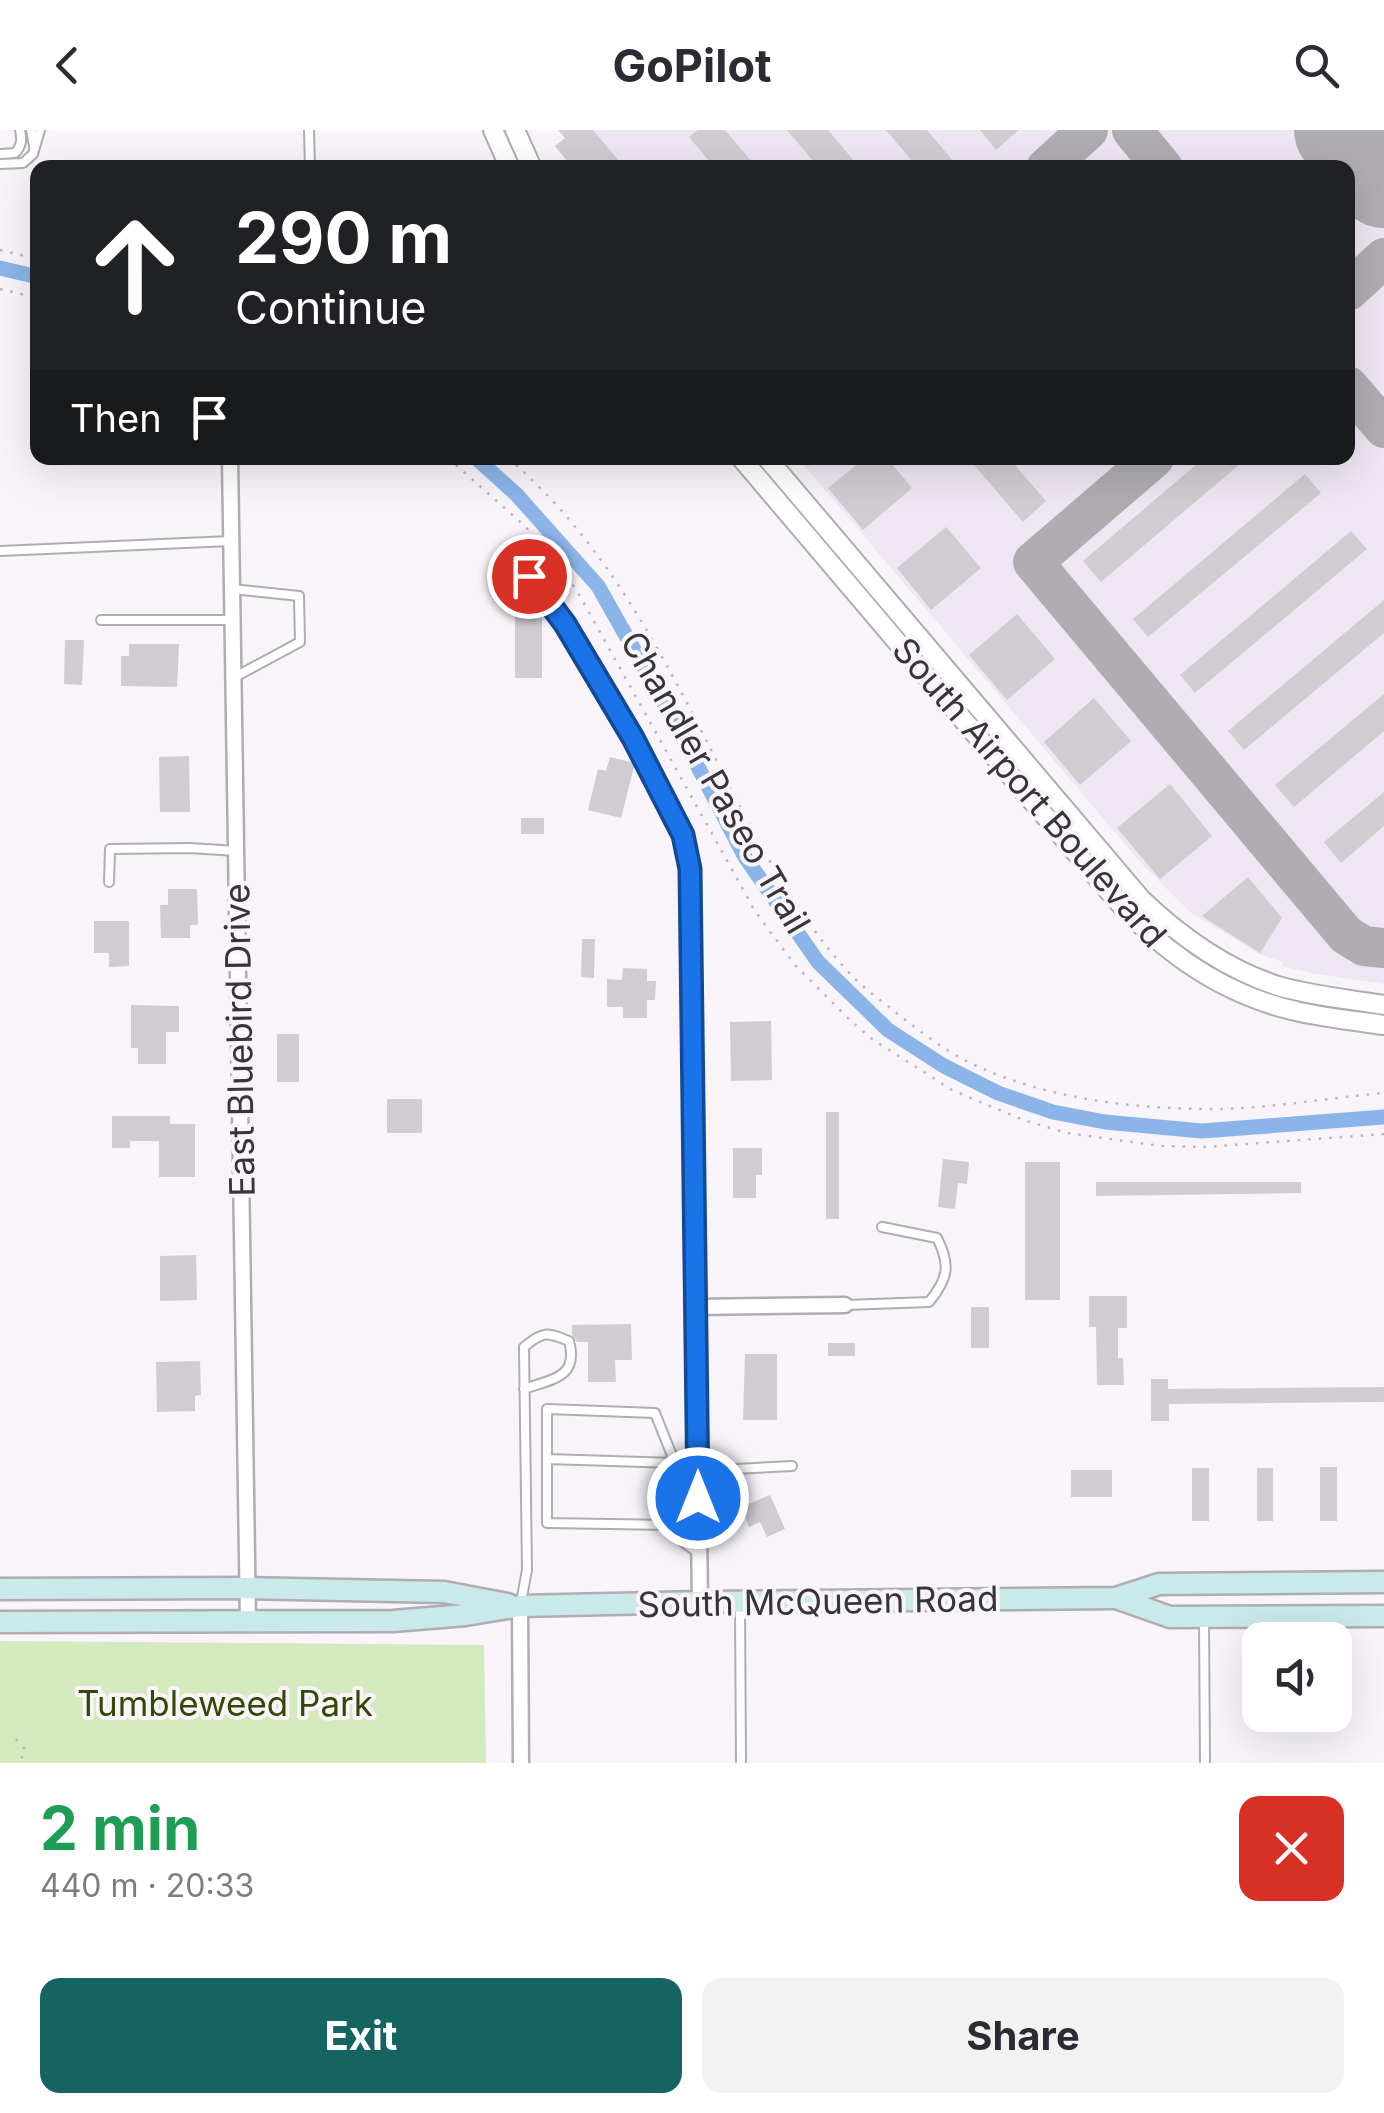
<!DOCTYPE html>
<meta charset="utf-8">
<style>
body{margin:0;font-family:Inter,sans-serif;background:#f2f2f3;color:#2b2b33;height:100vh;display:flex;flex-direction:column;font-size:38px;white-space:nowrap}
*{box-sizing:border-box;margin:0}
p{font-size:32px;color:#7c7c81}
.icon{flex:none;width:55px;height:55px;fill:none;stroke:currentColor;stroke-width:2;stroke-linecap:round;stroke-linejoin:round}
.map{position:relative;height:1633px;overflow:hidden}
.panel{display:flex;flex-direction:column;background:#fff;flex:1}
.panel>*{flex:none}
.guide{position:absolute;left:30px;top:30px;width:1325px;height:305px;border-radius:20px;box-shadow:0 10px 40px #0002;background:#202124;color:#fff;overflow:hidden}
.buttons{position:absolute;left:1242px;top:1492px;display:grid;gap:20px}
.buttons a{display:grid;place-items:center;width:110px;height:110px;border-radius:20px;background:#fff;box-shadow:0 10px 40px #0002;font-size:50px}
.pin{position:absolute;display:grid;place-items:center;width:85px;height:85px;color:#fff;margin:-42px;border:5px solid #fff;border-radius:50%;box-shadow:0 2px 10px #0007}
.me{position:absolute;width:110px;margin:-55px;rotate:0deg;stroke-linejoin:round;filter:drop-shadow(0 0 8px #0008)}
.turn{display:flex;align-items:center;gap:35px;height:210px;padding:0 40px;font-size:45px}
.turn .icon{width:130px;height:130px;stroke-width:2.5}
.turn b{display:block;font-size:70px;line-height:85px}
.then{display:flex;align-items:center;height:95px;padding:0 40px;background:#0003;gap:20px;font-size:38px}
.round{display:grid;place-items:center;flex:none;width:105px;height:105px;border-radius:20px;background:#f2f2f3}
.headline{display:flex;align-items:center;justify-content:space-between;height:170px;padding:0 40px}
h1{font-size:60px;font-weight:700;line-height:75px;color:#1e9e55}
.primary-button{display:flex;gap:20px;margin-top:auto;padding:20px 40px}
.primary-button a{flex:1;height:115px;border-radius:20px;background:#166461;color:#fff;font-size:40px;font-weight:700;line-height:115px;text-align:center}
.primary-button a+a{background:#f2f2f3;color:#2b2b33}
header{display:flex;justify-content:space-between;align-items:center;height:130px;padding:0 40px;background:#fff;font-size:45px;font-weight:700}
.map>svg:first-child{display:block}
</style>
<header><svg class="icon" aria-label="back" viewBox="0 0 24 24"><path d="M15 5l-7 7 7 7"/></svg>GoPilot<svg class="icon" aria-label="search" viewBox="0 0 24 24"><circle cx="10" cy="10" r="6"/><path d="M15 15l6 6"/></svg></header>
<div class="map">
<svg width="1384" height="1633" viewBox="0 0 1384 1633">
<rect width="100%" height="100%" fill="#f8f4fa"/>
<polygon fill="#eee6f2" points="573,0 1384,0 1384,854 1311,843 1282,836 1283,832 1259,824 1190,782 1140,732 798,328 1348,328 1348,38 600,37"/>
<polygon fill="#d4e9bd" points="0,1511 484,1515 486,1633 0,1633"/>
<g fill="none" stroke-linecap="round" stroke-linejoin="round">
<g stroke="#8bb4e8" stroke-width="15">
<polyline points="0,138 38,147"/>
<polyline points="476,328 516,364 598,456 672,587 745,727 818,832 888,900 944,936 998,963 1053,982 1105,992 1202,1001 1384,987"/>
</g>
<g stroke="#b0adb2" stroke-width="40">
<polyline points="1132,0 1163,38"/>
<polyline points="1046,38 1088,0"/>
<polyline points="1348,161 1384,128"/>
<polyline points="1348,256 1384,298"/>
<polyline points="1154,328 1033,432 1346,805 1364,816 1384,818"/>
</g>
<polyline stroke="#b0adb2" stroke-width="98" points="1343,0 1384,49"/>
</g>
<g fill="#d0ccd2">
<polygon points="558,0 593,0 625,38 573,38 555,16 565,8"/>
<polygon points="698,0 725,0 757,38 715,38 689,7"/>
<polygon points="787,0 828,0 860,38 819,38"/>
<polygon points="886,0 927,0 959,38 918,38"/>
<polygon points="980,0 1019,0 996,20"/>
<polygon points="865,328 887,328 912,358 863,400 828,358"/>
<polygon points="968,328 1009,328 1046,371 1023,392"/>
<polygon points="1204,328 1247,328 1101,452 1083,431"/>
<polygon points="1305,344 1321,363 1148,507 1133,489"/>
<polygon points="946,397 981,438 931,480 897,438"/>
<polygon points="1351,401 1367,419 1195,563 1180,545"/>
<polygon points="1384,470 1384,503 1244,620 1228,601"/>
<rect x="515" y="481" width="27" height="67"/>
<polygon points="1017,484 1055,529 1007,570 969,525"/>
<polygon points="65,510 84,510 82,555 64,554"/>
<polygon points="129,514 179,514 177,557 121,556 121,526 129,526"/>
<polygon points="1384,564 1384,601 1294,677 1275,655"/>
<polygon points="1094,568 1131,611 1080,655 1044,612"/>
<polygon points="189,626 190,682 160,682 159,627"/>
<polygon points="610,627 635,633 621,688 588,680 598,639 606,641"/>
<polygon points="1170,654 1212,706 1160,749 1117,698"/>
<polygon points="1384,662 1384,696 1341,733 1324,712"/>
<rect x="521" y="688" width="23" height="16"/>
<polygon points="1248,747 1282,788 1260,823 1202,786"/>
<polygon points="168,759 197,759 198,795 190,795 190,808 161,808 160,775 168,775"/>
<polygon points="94,791 129,791 129,836 109,837 109,823 94,823"/>
<polygon points="582,809 595,809 594,848 581,847"/>
<polygon points="623,838 647,839 647,851 656,851 655,870 647,870 647,888 623,888 623,877 607,877 607,849 622,850"/>
<polygon points="131,875 179,876 179,902 166,902 166,934 138,934 138,918 131,918"/>
<polygon points="771,891 772,950 731,951 730,892"/>
<rect x="277" y="904" width="22" height="48"/>
<rect x="387" y="969" width="35" height="34"/>
<rect x="826" y="982" width="13" height="107"/>
<polygon points="112,986 170,986 170,994 195,994 195,1047 159,1047 159,1011 130,1011 130,1018 112,1018"/>
<polygon points="733,1018 762,1018 762,1045 756,1045 756,1068 733,1068"/>
<polygon points="943,1029 969,1032 967,1054 958,1053 955,1079 938,1077"/>
<rect x="1025" y="1032" width="35" height="138"/>
<polygon points="1096,1052 1301,1052 1301,1063 1096,1066"/>
<polygon points="196,1125 197,1170 160,1171 160,1126"/>
<polygon points="1089,1166 1127,1166 1127,1198 1118,1198 1118,1228 1123,1228 1124,1255 1097,1255 1096,1197 1089,1197"/>
<rect x="971" y="1177" width="18" height="41"/>
<polygon points="631,1194 632,1230 615,1230 616,1252 588,1252 588,1212 577,1212 572,1204 572,1195"/>
<rect x="828" y="1213" width="27" height="13"/>
<polygon points="745,1224 777,1224 777,1290 743,1290"/>
<polygon points="200,1231 201,1265 195,1266 195,1281 157,1282 156,1232"/>
<polygon points="1151,1249 1168,1249 1168,1259 1384,1257 1384,1272 1169,1274 1169,1291 1151,1291"/>
<rect x="1320" y="1337" width="17" height="54"/>
<rect x="1192" y="1338" width="17" height="53"/>
<rect x="1257" y="1338" width="16" height="53"/>
<rect x="1071" y="1340" width="41" height="27"/>
<polygon points="770,1365 785,1399 767,1407 760,1392 749,1397 741,1377"/>
</g>
<g fill="none" stroke-linecap="round" stroke-linejoin="round">
<g stroke="#b0adb2" stroke-width="12">
<g id="service">
<polyline points="31,0 34,16"/>
<polyline points="309,0 310,38"/>
<path d="M0 24 15 23C22 16 22 9 20 0"/>
<polyline points="0,34 23,33 33,24 40,0"/>
<polyline points="0,421 231,411"/>
<polyline points="511,421 565,494 633,608 683,705 690,739"/>
<polyline points="232,459 299,466 300,512 233,548"/>
<polyline points="101,490 233,490"/>
<polyline points="109,752 110,719 190,718 236,721"/>
<path d="M845 1175 929 1172C948 1149 951 1135 937 1108L882 1097"/>
<polyline points="547,1329 675,1333 655,1283 547,1279 547,1393 671,1395 683,1412 698,1423"/>
<polyline points="698,1341 792,1336"/>
<polyline points="671,1395 675,1333"/>
<path d="M521 1472 527 1440 524 1217C543 1201 547 1202 569 1211 579 1248 552 1249 524 1259"/>
<polyline points="740,1476 741,1633"/>
<polyline points="1204,1488 1205,1633"/>
</g>
</g>
<g stroke="#b0adb2" stroke-width="19">
<g id="minor">
<polyline points="230,328 248,1492"/>
<polyline points="690,739 700,1472"/>
<polyline points="696,1177 845,1175"/>
<polyline points="520,1476 521,1633"/>
</g>
</g>
<g stroke="#b0adb2" stroke-width="22">
<g id="tertiary">
<polyline points="493,0 510,38"/>
<polyline points="515,0 532,38"/>
<path d="M741 328 1112 765C1162 822 1225 866 1300 882 1327 888 1356 891 1384 895"/>
<path d="M767 328 1142 770C1181 807 1225 839 1278 856 1312 866 1349 869 1384 875"/>
</g>
</g>
<g stroke="#b0adb2" stroke-width="25">
<g id="secondary">
<polyline points="0,1459 247,1458 444,1462 508,1474"/>
<polyline points="1116,1468 1170,1487 1384,1486"/>
<polyline points="0,1492 393,1491 466,1485 520,1476 700,1472 1116,1468 1159,1454 1384,1452"/>
</g>
</g>
<g stroke="#b9b6ba" stroke-width="2.5" stroke-dasharray="2.5 8" stroke-linecap="butt">
<polyline points="0,120 38,129"/>
<polyline points="0,159 38,168"/>
<polyline points="448,328 526,397 576,459 755,781 794,834 851,891 872,909 952,960 1023,990 1067,1003 1161,1016 1205,1017 1384,1004"/>
<path d="M508 328C598 405 653 506 706 610 748 692 789 779 853 847 865 859 880 870 894 881 917 899 941 918 968 932 1040 967 1125 978 1203 979 1264 980 1324 968 1384 963"/>
<polyline points="16,1609 25,1619 20,1633"/>
</g>
<use href="#service" stroke="#fff" stroke-width="8"/>
<use href="#minor" stroke="#fff" stroke-width="14"/>
<use href="#tertiary" stroke="#fff" stroke-width="18"/>
<use href="#secondary" stroke="#cae9ea" stroke-width="20"/>
</g>
<g fill="none" stroke-linecap="round" stroke-linejoin="round">
<g stroke="#114b97" stroke-width="25">
<polyline id="route" points="529,446 565,494 633,608 683,705 690,739 698,1368"/>
</g>
<use href="#route" stroke="#1a73e8" stroke-width="18"/>
</g>
<g text-anchor="middle" dominant-baseline="central" stroke-width="8" stroke-linejoin="round" paint-order="stroke">
<g font-size="35" fill="#363537" stroke="#f8f4fa">
<text transform="translate(716 652) rotate(60)">Chandler Paseo Trail</text>
<text transform="translate(1030 662) rotate(49)">South Airport Boulevard</text>
<text transform="translate(239 910) rotate(-91)">East Bluebird Drive</text>
<text transform="translate(818 1471) rotate(-1)">South McQueen Road</text>
</g>
<g font-size="35" fill="#314905" stroke="#f8f4fa">
<text x="225" y="1573">Tumbleweed Park</text>
</g>
</g>
</svg>
<div class="buttons">
<a><svg class="icon" aria-label="sound" viewBox="0 0 24 24"><path d="M4 9h4l5-4v14l-5-4H4zM17 9q2 3 0 6"/></svg></a>
</div>
<div class="pin" style="left:529px;top:446px;background:#d93025"><svg class="icon" aria-label="arrive" viewBox="0 0 24 24"><path d="M6 21V4h12l-3 4 3 4H6"/></svg></div>
<svg class="me" style="left:698px;top:1368px" viewBox="-20 -20 40 40"><circle r="17" fill="#1a73e8" stroke="#fff" stroke-width="3"/><path d="M0-11L8 9 0 5-8 9z" fill="#fff"/></svg>
<div class="guide">
<div class="turn"><svg class="icon" aria-label="ahead" viewBox="0 0 24 24"><path d="M12 20V5M6 11l6-6 6 6"/></svg><div><b>290 m</b>Continue</div></div>
<div class="then">Then<svg class="icon" aria-label="arrive" viewBox="0 0 24 24"><path d="M6 21V4h12l-3 4 3 4H6"/></svg></div>
</div>
</div>
<section class="panel">
<div class="headline"><div><h1>2 min</h1><p>440 m · 20:33</p></div><a class="round" style="background:#d93025;color:#fff"><svg class="icon" aria-label="close" viewBox="0 0 24 24"><path d="M6 6l12 12M18 6L6 18"/></svg></a></div>
<div class="primary-button"><a>Exit</a><a>Share</a></div>
</section>
